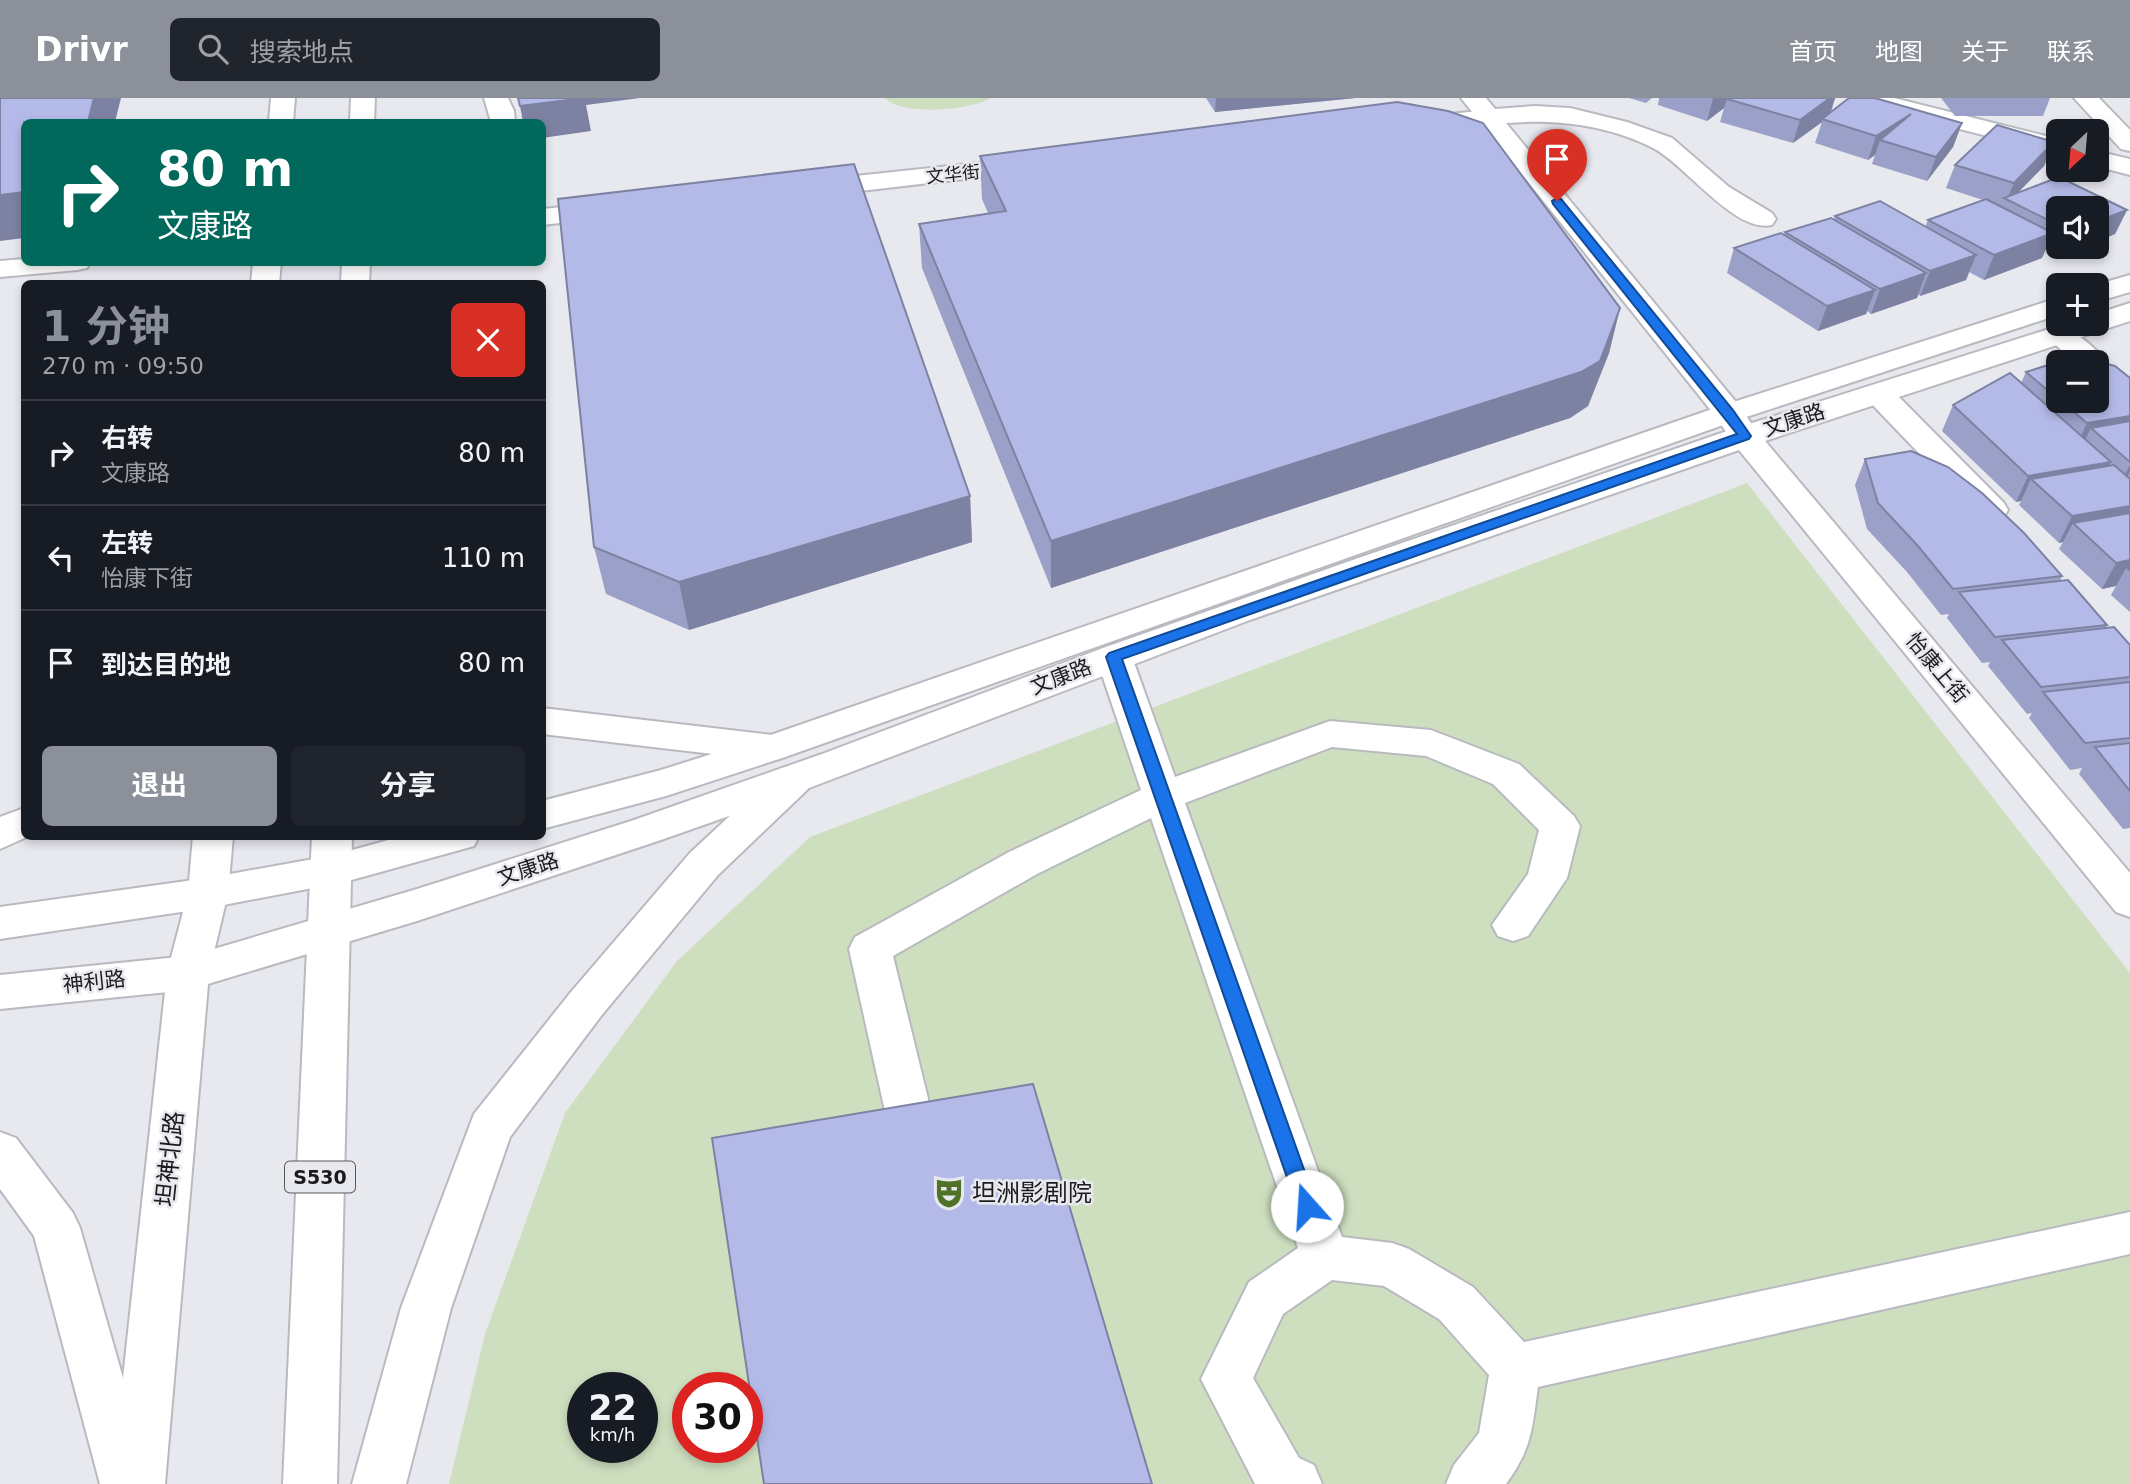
<!DOCTYPE html>
<html lang="zh">
<meta charset="utf-8">
<style>
body{margin:0;font-family:"DejaVu Sans","Noto Sans SC",sans-serif;background:#20242c;color:#f1f3f6;height:100vh;display:flex;flex-direction:column;font-size:26px;white-space:nowrap}
*{box-sizing:border-box;margin:0}
p{font-size:23px;color:#9ea1a6}
.icon{flex:none;width:38px;height:38px;fill:none;stroke:currentColor;stroke-width:2;stroke-linecap:round;stroke-linejoin:round}
.map{position:relative;flex:1;overflow:hidden}
.side{position:absolute;left:21px;top:182px;width:525px;height:560px;display:flex;flex-direction:column;background:#171b24;border-radius:10px;box-shadow:0 4px 10px #0003}
.side>*{flex:none}
.hud{position:absolute;left:21px;top:21px;width:525px;height:147px;border-radius:10px;box-shadow:0 4px 10px #0003;background:#00695c;color:#fff;overflow:hidden}
.needle{width:46px;rotate:206deg}
.buttons{position:absolute;left:2046px;top:21px;display:grid;gap:14px}
.buttons a{display:grid;place-items:center;width:63px;height:63px;border-radius:10px;background:#171b24;box-shadow:0 4px 10px #0003;font-size:35px}
.speed{position:absolute;left:567px;top:1274px;display:flex;gap:14px;font-size:35px;font-weight:700;text-align:center}
.speed>*{display:grid;place-content:center;width:91px;height:91px;border-radius:50%;background:#171b24;box-shadow:0 4px 10px #0003;line-height:1}
.speed small{font-size:18px;font-weight:400}
.speed .limit{border:10px solid #d22;background:#fff;color:#111}
.pin{position:absolute;display:grid;place-items:center;width:60px;height:60px;color:#fff;margin:-72px -30px;border-radius:50% 50% 50% 0;rotate:-45deg;box-shadow:0 0 7px #0007}
.pin .icon{rotate:45deg}
.me{position:absolute;width:77px;margin:-38px;rotate:341deg;stroke-linejoin:round;filter:drop-shadow(0 0 5px #0008)}
.turn{display:flex;align-items:center;gap:24px;height:147px;padding:0 21px;font-size:32px}
.turn .icon{width:91px;height:91px;stroke-width:2.5}
.turn b{display:block;font-size:49px;line-height:60px}
.round{display:grid;place-items:center;flex:none;width:74px;height:74px;border-radius:10px;background:#20242c}
.headline{display:flex;align-items:center;justify-content:space-between;height:119px;padding:0 21px}
h1{font-size:42px;font-weight:700;line-height:52px;color:#8c9099}
.primary-button{display:flex;gap:14px;margin-top:auto;padding:14px 21px}
.primary-button a{flex:1;height:80px;border-radius:10px;background:#8c9099;color:#fff;font-size:28px;font-weight:700;line-height:80px;text-align:center}
.primary-button a+a{background:#20242c;color:#f1f3f6}
ul{padding:0;list-style:none}
li{display:flex;align-items:center;gap:21px;height:105px;padding:0 21px;border-top:2px solid #363941}
li div{flex:1}
li b{display:block;font-size:26px}
li em{font-style:normal}
header{display:flex;align-items:center;gap:42px;box-sizing:border-box;height:98px;padding:0 35px;background:#8c9099;color:#fff}
header strong{font-size:33px}
nav{display:flex;gap:38px;margin-inline-start:auto;font-size:24px}
.search{width:490px;height:63px;background:#20242c;display:flex;align-items:center;gap:18px;box-sizing:border-box;padding:0 24px;border-radius:10px;color:#9ea1a6;font-size:26px}
.map>svg:first-child{display:block}
</style>
<header>
<strong>Drivr</strong>
<div class="search"><svg class="icon" aria-label="search" viewBox="0 0 24 24"><circle cx="10" cy="10" r="6"/><path d="M15 15l6 6"/></svg>搜索地点</div>
<nav><a>首页</a><a>地图</a><a>关于</a><a>联系</a></nav>
</header>
<div class="map">
<svg width="2130" height="1386" viewBox="0 0 2130 1386">
<rect width="100%" height="100%" fill="#e8e9ef"/>
<g fill="#cedfbf" fill-rule="evenodd">
<path d="M885 0H991C970 12 903 19 885 0Z"/>
<path d="M1747 385 2130 875V1386H449L485 1236 565 1015 677 863 810 739ZM583 1290H642V1349H583ZM688 1290H747V1349H688Z"/>
</g>
<g fill="none" stroke-linecap="round" stroke-linejoin="round">
<g stroke="#b9bac0" stroke-width="4">
<g id="minor">
<polygon points="484,0 508,0 514,13 515,24 491,24"/>
<path d="M1461 0H1486L1495 11 1535 8 1570 10 1627 24 1672 40 1729 89 1772 115 1776 121 1772 127C1735 136 1685 66 1653 50 1608 27 1555 21 1506 25L1740 309 1760 338 1755 345 1744 347 1733 345 1717 320Z"/>
<polygon points="1854,0 1894,0 2058,41 2058,56 1858,5"/>
<polygon points="2074,0 2099,0 2130,32 2130,53 2121,51"/>
<polygon points="2096,53 2130,61 2130,77 2096,68"/>
<path d="M2059 228C2076 233 2096 250 2106 264L2101 270 2096 271V264H2074L2045 237 2049 231Z"/>
<polygon points="1878,286 1889,289 2004,405 2008,412 2004,419 1992,422 1980,419 1867,301 1863,295 1867,289"/>
<path d="M1114 547 1127 551 1132 559 1175 679 1330 623 1431 632 1519 666 1574 718 1580 728 1567 780 1528 838 1513 843 1498 838 1492 827 1528 776 1539 732 1493 686 1426 658 1332 649 1185 705 1342 1139 1392 1145 1409 1151 1473 1189 1524 1244 2130 1114V1156L1538 1289C1532 1332 1532 1350 1506 1386H1446L1454 1367 1479 1335 1489 1277 1439 1221 1384 1188 1332 1182 1283 1216 1253 1280 1299 1360 1314 1367 1322 1386H1255L1201 1281 1249 1184 1298 1150 1151 720 1037 776 893 858 931 1013 924 1027 908 1032 892 1027 885 1013 849 851 855 839 1009 754 1141 692 1096 559 1101 551Z"/>
</g>
</g>
<g stroke="#b9bac0" stroke-width="4">
<g id="tertiary">
<polygon points="1488,12 1497,14 1500,19 1497,24 1421,33 1412,31 1409,26 1412,21 1421,19"/>
<polygon points="1034,59 1043,62 1047,67 1043,72 808,99 799,96 795,91 799,86 808,83"/>
<polygon points="613,104 622,106 626,112 622,118 542,127 542,111"/>
<polygon points="24,161 24,164 90,164 87,170 77,172 0,179 0,163"/>
<polygon points="2130,177 2130,194 2096,204 2095,187"/>
<polygon points="2058,200 2058,217 1740,321 785,659 666,698 542,731 542,703 661,672 759,641 1718,309"/>
<polygon points="2130,205 2130,223 1765,343 2130,775 2130,819 2116,814 1739,352 1250,522 809,690 658,743 417,823 188,892 173,887 167,875 173,863 417,791 631,723 822,656 1103,550 1347,464 1733,331 2065,226 2096,226 2096,216"/>
<polygon points="403,738 479,738 474,748 330,788 316,784 310,773 316,762"/>
</g>
</g>
<g stroke="#b9bac0" stroke-width="4">
<g id="secondary">
<polygon points="330,758 344,762 350,773 344,784 208,810 0,841 0,809 208,780"/>
<polygon points="188,858 203,863 209,875 203,887 188,892 0,911 0,877"/>
</g>
</g>
<g stroke="#b9bac0" stroke-width="4">
<g id="primary">
<polygon points="271,0 295,0 293,24 269,24"/>
<polygon points="351,0 375,0 374,24 350,24"/>
<polygon points="253,164 281,164 279,186 251,186"/>
<polygon points="342,164 370,164 369,186 341,186"/>
<polygon points="542,610 772,637 785,641 791,650 785,659 772,663 542,636"/>
<polygon points="794,667 808,671 813,681 808,691 718,777 601,918 510,1039 451,1210 406,1386 352,1386 401,1210 474,1016 571,894 690,755 780,671"/>
<polygon points="24,710 24,738 29,738 0,751 0,719"/>
<polygon points="193,738 233,738 228,795 209,875 165,1386 100,1386 34,1138 0,1091 0,1034 16,1040 73,1115 80,1130 123,1280 167,875 188,795"/>
<polygon points="312,738 352,738 337,1386 283,1386"/>
</g>
</g>
<use href="#minor" fill="#fff" fill-rule="evenodd"/>
<use href="#tertiary" fill="#fff" fill-rule="evenodd"/>
<use href="#secondary" fill="#fff" fill-rule="evenodd"/>
<use href="#primary" fill="#fff" fill-rule="evenodd"/>
</g>
<g fill="#9aa0c7" fill-rule="evenodd">
<polygon points="1206,0 1355,0 1215,14"/>
<polygon points="1629,0 1652,0 1646,5"/>
<polygon points="1659,0 1835,0 1831,15 1962,25 1953,49 1927,83 1872,66 1875,57 1868,62 1815,45 1822,24 1793,45 1720,24 1724,10 1707,23 1658,7"/>
<polygon points="1941,0 2050,0 2043,18 1955,18"/>
<polygon points="2054,44 2044,68 2018,94 2127,112 2115,136 2096,144 2096,110 2058,110 2058,149 2084,149 2060,158 2046,151 2042,160 1984,182 1969,174 1966,182 1920,198 1918,196 1917,200 1871,216 1867,213 1866,216 1818,233 1727,175 1734,150 1784,137 1785,134 1834,121 1835,118 1925,129 1928,122 1983,102 1946,90 1955,67"/>
<polygon points="980,58 1620,210 1609,255 1588,308 1570,320 1051,490 922,170 919,126 988,115 982,101"/>
<path d="M2076 258 2115 268 2130 280V514L2111 497 2116 488 2102 491 2059 451 2063 444 2059 445 2019 407 2021 403 2016 404 1942 333 1953 307 2010 275 2021 285 2026 274ZM2058 264H2096V303H2058Z"/>
<polygon points="1865,361 2062,478 2060,483 2107,527 2106,530 2130,547 2130,730 2123,731 2079,676 2082,670 2070,672 2029,620 2032,615 2027,616 1988,568 1990,564 1982,565 1947,520 1949,516 1941,517 1907,474 1867,431 1855,387"/>
<polygon points="970,398 972,444 689,532 606,496 594,449"/>
</g>
<g fill="#7d82a2">
<polygon points="94,0 121,0 115,24 88,24"/>
<polygon points="582,0 640,0 586,7 591,33 542,40 542,24 523,24 520,8"/>
<polygon points="1216,0 1355,0 1215,14"/>
<polygon points="1713,0 1737,0 1727,1 1724,10 1707,23"/>
<polygon points="1830,0 1835,0 1829,18 1822,21 1822,24 1793,45 1800,22"/>
<polygon points="1911,16 1880,42 1875,57 1868,62 1876,38"/>
<polygon points="1962,25 1953,49 1927,83 1936,59"/>
<polygon points="2054,44 2044,68 2010,103 2007,101 2014,85"/>
<polygon points="24,94 24,140 0,143 0,97"/>
<polygon points="2127,112 2115,136 2096,144 2096,124"/>
<polygon points="2053,135 2042,160 1984,182 1994,157"/>
<polygon points="2064,149 2084,149 2060,158"/>
<polygon points="1976,157 1966,182 1920,198 1930,173"/>
<polygon points="1926,175 1917,200 1871,216 1880,191"/>
<polygon points="1875,192 1866,216 1818,233 1827,208"/>
<polygon points="1620,210 1609,255 1588,308 1570,320 1051,490 1051,443"/>
<polygon points="2130,318 2130,342 2091,330 2081,350 2075,351 2087,325"/>
<polygon points="2111,364 2097,390 2031,381 2021,403 2016,404 2028,378"/>
<polygon points="2130,367 2130,373 2121,391 2117,391"/>
<polygon points="970,398 972,444 689,532 679,484"/>
<polygon points="2130,408 2130,432 2073,425 2063,444 2059,445 2072,418"/>
<polygon points="2130,462 2130,474 2126,470 2116,488 2102,491 2116,465"/>
</g>
<g fill="#b3bae7" stroke="#7d82a2" stroke-width="2">
<polygon points="0,0 94,0 88,24 24,24 24,94 0,97"/>
<polygon points="518,0 584,0 520,8"/>
<polygon points="1728,0 1830,0 1800,22 1727,1"/>
<polygon points="1849,0 1875,0 1962,25 1936,59 1880,42 1911,16 1876,38 1822,21"/>
<polygon points="1397,4 1448,13 1483,25 1620,210 1600,263 1581,274 1051,443 919,126 1006,113 980,58"/>
<polygon points="1997,27 2054,44 2014,85 1955,67"/>
<polygon points="854,66 970,398 679,484 594,449 558,101"/>
<polygon points="2059,79 2127,112 2096,124 2096,110 2058,110 2058,127 2004,100"/>
<polygon points="1986,101 2053,135 1994,157 1928,122"/>
<polygon points="1880,103 1976,157 1930,173 1835,118"/>
<polygon points="1831,120 1926,175 1880,191 1785,134"/>
<polygon points="1781,135 1875,192 1827,208 1734,150"/>
<polygon points="2076,258 2115,268 2130,280 2130,318 2087,325 2061,303 2096,303 2096,264 2058,264 2058,301 2026,274"/>
<polygon points="2010,275 2111,364 2028,378 1953,307"/>
<polygon points="2130,323 2130,364 2091,330"/>
<polygon points="1911,353 1948,369 1982,395 2024,435 2062,478 1953,491 1918,448 1878,405 1865,361"/>
<polygon points="2114,367 2130,381 2130,408 2072,418 2031,381"/>
<polygon points="2130,415 2130,462 2116,465 2073,425"/>
<polygon points="2068,482 2107,527 1995,539 1959,494"/>
<polygon points="2114,529 2130,547 2130,579 2041,589 2002,542"/>
<polygon points="2130,584 2130,640 2085,645 2043,594"/>
<polygon points="2130,645 2130,693 2095,649"/>
<polygon points="1033,986 1152,1386 764,1386 712,1040"/>
</g>
<polygon fill="#1a73e8" stroke="#114b97" stroke-width="2" points="1557,100 1561,101 1733,312 1751,338 1749,341 1122,561 1317,1108 1314,1114 1307,1116 1300,1114 1297,1108 1106,559 1109,555 1737,336 1553,106 1552,103"/>
<defs>
<g id="theatre-bare" transform="scale(2.415)"><path d="M-5-5.5Q0-4 5-5.5V0Q5 5 0 6Q-5 5-5 0ZM-3.3-2.5H-1v1.5H-3.3ZM1-2.5H3.3v1.5H1ZM-2.8 1Q0 5.5 2.8 1Z" fill="#507128" stroke="#e8e9ef" stroke-width="2.5" paint-order="stroke"/></g>
</defs>
<g fill-rule="evenodd">
<use href="#theatre-bare" x="949" y="1095"/>
</g>
<g text-anchor="middle" dominant-baseline="central" stroke-width="5" stroke-linejoin="round" paint-order="stroke">
<g font-size="18" fill="#1b1b1d" stroke="#e8e9ef">
<text transform="translate(953 76) rotate(-6)">文华街</text>
</g>
<rect fill="#e8e9ef" stroke="#58595c" stroke-width="2" x="285" y="1063.5" width="70" height="31" rx="5"/>
<g font-size="19" font-weight="bold" fill="#1b1b1d">
<text x="320" y="1079">S530</text>
</g>
<g font-size="21" fill="#1b1b1d" stroke="#e8e9ef">
<text transform="translate(1794 322) rotate(-18)">文康路</text>
<text transform="translate(1937 570) rotate(50)">怡康上街</text>
<text transform="translate(1061 579) rotate(-21)">文康路</text>
<text transform="translate(528 771) rotate(-18)">文康路</text>
<text transform="translate(94 884) rotate(-6)">神利路</text>
</g>
<g font-size="24" fill="#1b1b1d" stroke="#e8e9ef">
<text transform="translate(170 1061) rotate(-84)">坦神北路</text>
</g>
<g font-size="24" fill="#1b1b1d" stroke="#e8e9ef" text-anchor="start">
<text x="972" y="1095">坦洲影剧院</text>
</g>
</g>
</svg>
<div class="buttons">
<a><svg class="needle" viewBox="-14 -14 28 28"><path d="M0-13l5 13h-10z" fill="#e53935"/><path d="M0 13l5-13h-10z" fill="#9ea1a6"/></svg></a>
<a><svg class="icon" aria-label="sound" viewBox="0 0 24 24"><path d="M4 9h4l5-4v14l-5-4H4zM17 9q2 3 0 6"/></svg></a>
<a>+</a>
<a>−</a>
</div>
<div class="speed"><div>22<small>km/h</small></div><div class="limit">30</div></div>
<div class="pin" style="left:1557px;top:103px;background:#d93025"><svg class="icon" aria-label="arrive" viewBox="0 0 24 24"><path d="M6 21V4h12l-3 4 3 4H6"/></svg></div>
<svg class="me" style="left:1307px;top:1108px" viewBox="-20 -20 40 40"><circle r="19" fill="#fff"/><path d="M0-13L10 11 0 6-10 11z" fill="#1a73e8"/></svg>
<div class="hud">
<div class="turn"><svg class="icon" aria-label="right" viewBox="0 0 24 24"><path d="M7 20v-9h11M14 6l5 5-5 5"/></svg><div><b>80 m</b>文康路</div></div>
</div>
<section class="side">
<div class="headline"><div><h1>1 分钟</h1><p>270 m · 09:50</p></div><a class="round" style="background:#d93025;color:#fff"><svg class="icon" aria-label="close" viewBox="0 0 24 24"><path d="M6 6l12 12M18 6L6 18"/></svg></a></div>
<ul>
<li><svg class="icon" aria-label="right" viewBox="0 0 24 24"><path d="M7 20v-9h11M14 6l5 5-5 5"/></svg><div><b>右转</b><p>文康路</p></div><em>80 m</em></li>
<li><svg class="icon" aria-label="left" viewBox="0 0 24 24"><path d="M17 20v-9H6M10 6l-5 5 5 5"/></svg><div><b>左转</b><p>怡康下街</p></div><em>110 m</em></li>
<li><svg class="icon" aria-label="arrive" viewBox="0 0 24 24"><path d="M6 21V4h12l-3 4 3 4H6"/></svg><div><b>到达目的地</b></div><em>80 m</em></li>
</ul>
<div class="primary-button"><a>退出</a><a>分享</a></div>
</section>
</div>
